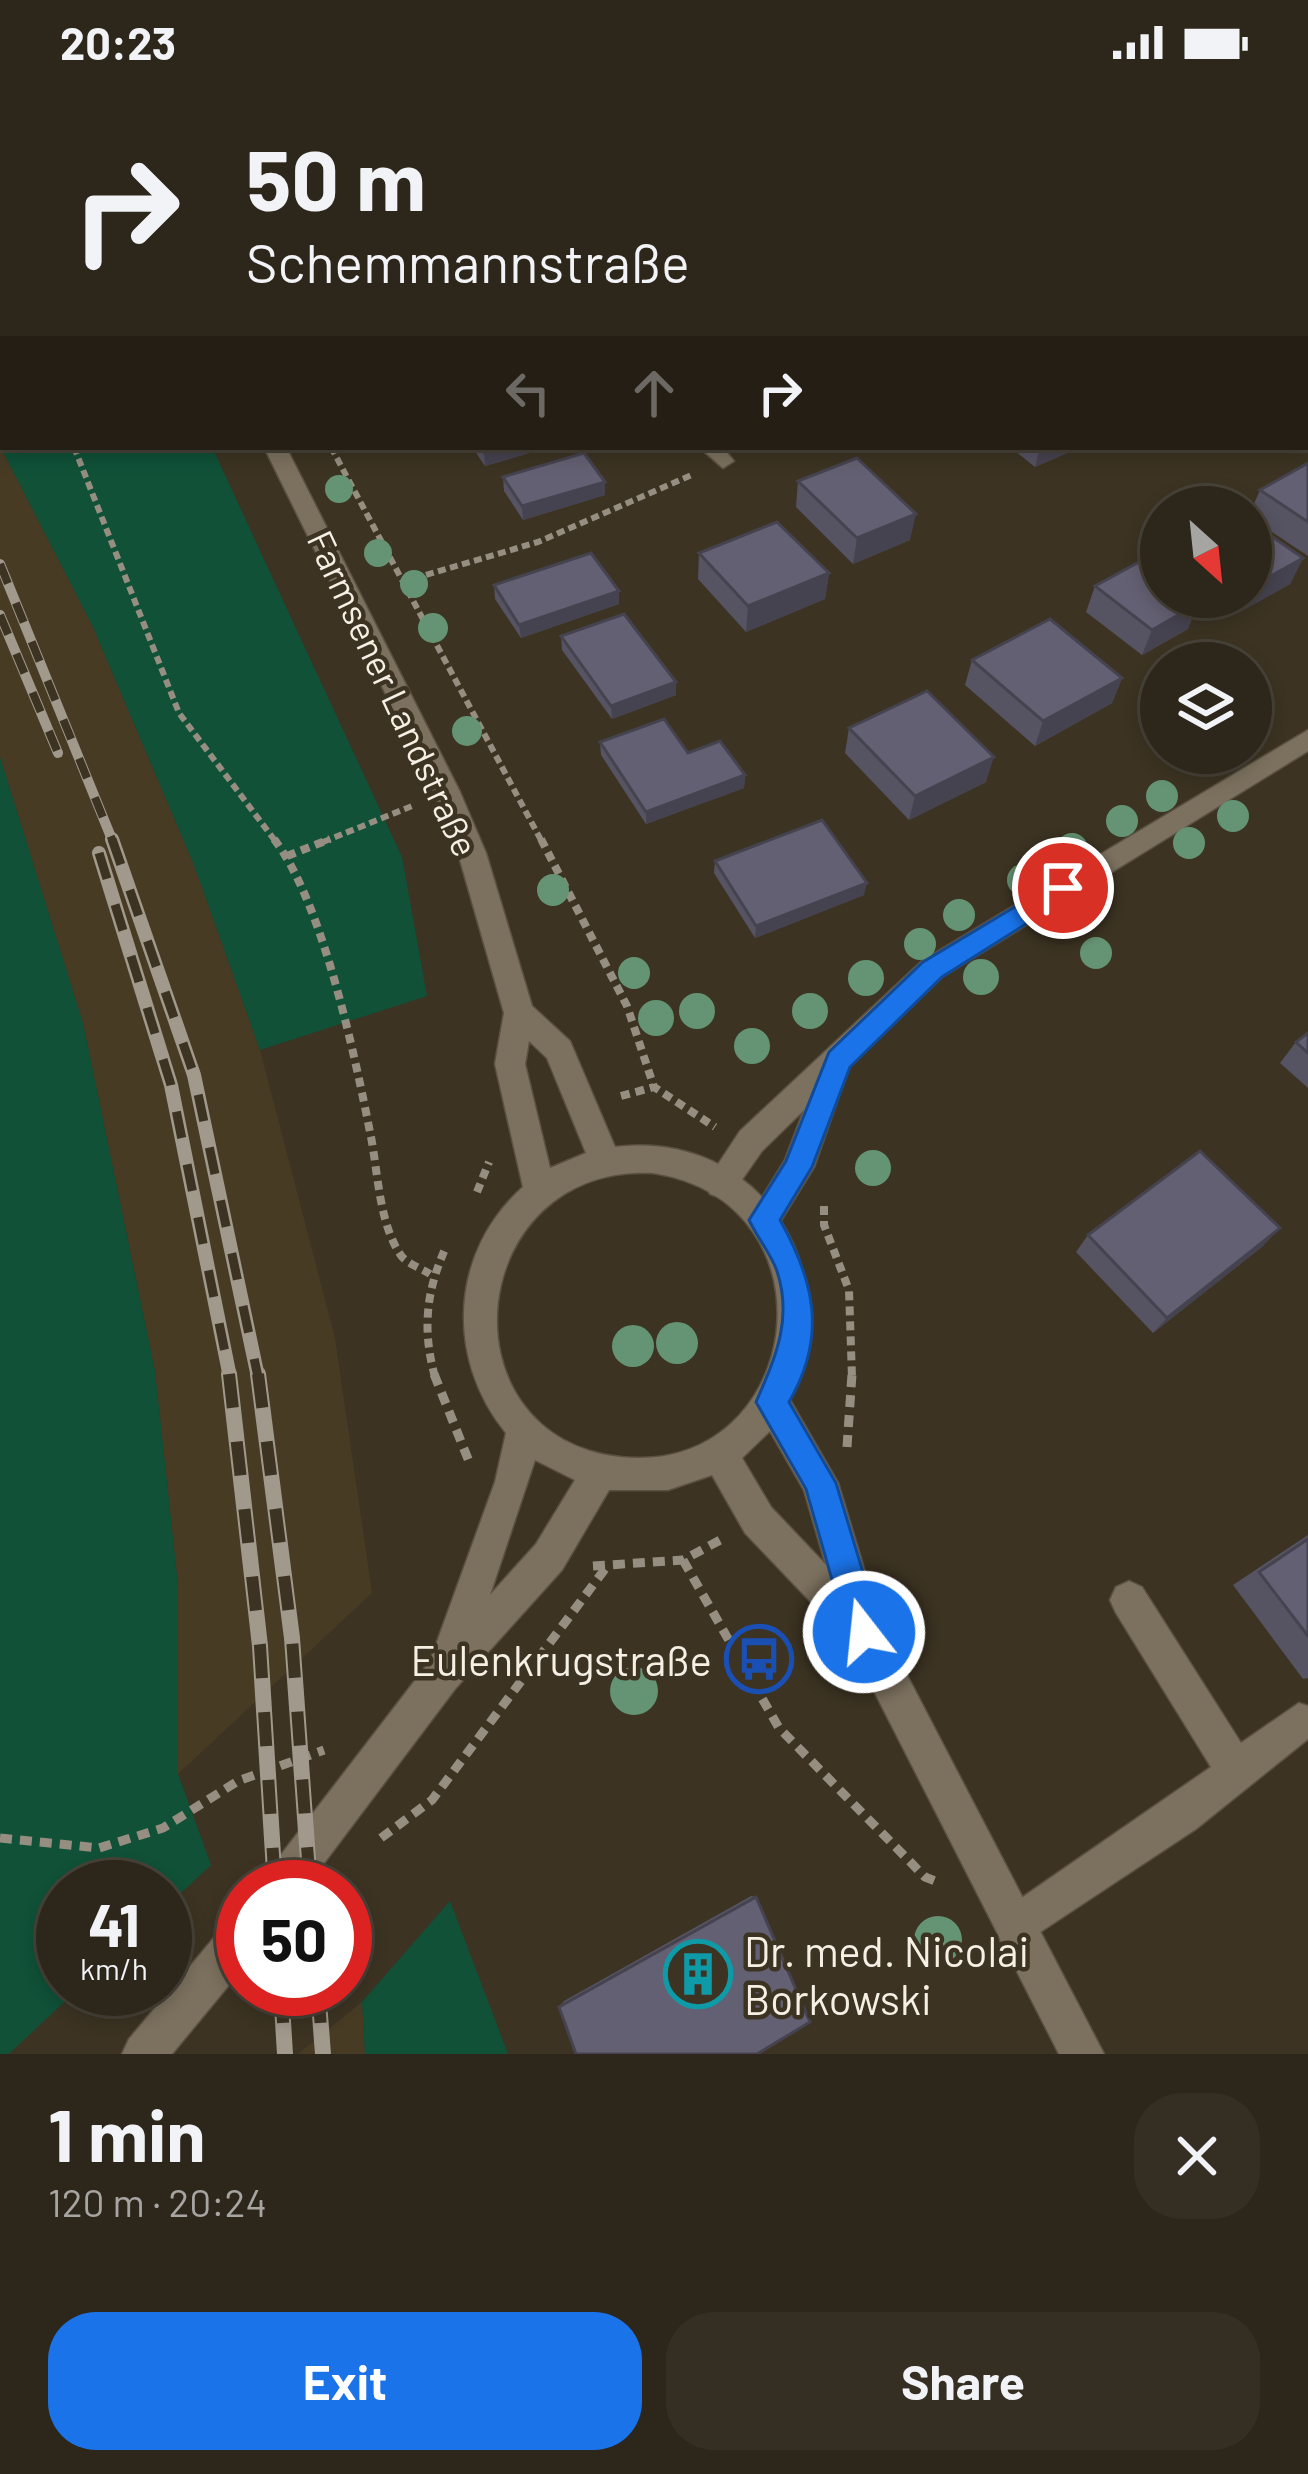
<!DOCTYPE html>
<meta charset="utf-8">
<style>
body{margin:0;font-family:Barlow,sans-serif;background:#352e23;color:#f1f3f6;height:100vh;display:flex;flex-direction:column;font-size:45px;white-space:nowrap}
*{box-sizing:border-box;margin:0}
p{font-size:39px;color:#a7a5a2}
.icon{flex:none;width:66px;height:66px;fill:none;stroke:currentColor;stroke-width:2;stroke-linecap:round;stroke-linejoin:round}
.map{position:relative;height:1970px;overflow:hidden}
.drawer{display:flex;flex-direction:column;background:#2d261a;flex:1}
.drawer>*{flex:none}
.hud{position:absolute;left:0px;top:0px;width:1308px;height:366px;box-shadow:0 6px 18px #0003,0 0 0 3px #484339;background:#2d261a;color:#f1f3f6;overflow:hidden}
.needle{width:78px;rotate:153deg}
.tools{position:absolute;left:1140px;top:402px;display:grid;gap:24px}
.tools a{display:grid;place-items:center;width:132px;height:132px;border-radius:50%;background:#2d261a;box-shadow:0 6px 18px #0003,0 0 0 3px #484339;font-size:60px}
.speed{position:absolute;left:36px;top:1776px;display:flex;gap:24px;font-size:60px;font-weight:700;text-align:center}
.speed>*{display:grid;place-content:center;width:156px;height:156px;border-radius:50%;background:#2d261a;box-shadow:0 6px 18px #0003,0 0 0 3px #484339;line-height:1}
.speed small{font-size:30px;font-weight:400}
.speed .limit{border:18px solid #d22;background:#fff;color:#111}
.pin{position:absolute;display:grid;place-items:center;width:102px;height:102px;color:#fff;margin:-51px;border:6px solid #fff;border-radius:50%;box-shadow:0 3px 12px #0007}
.me{position:absolute;width:132px;margin:-66px;rotate:344deg;stroke-linejoin:round;filter:drop-shadow(0 0 9px #0008)}
.turn{display:flex;align-items:center;gap:42px;height:252px;padding:0 48px;font-size:54px}
.turn .icon{width:156px;height:156px;stroke-width:2.5}
.turn b{display:block;font-size:84px;line-height:102px}
.lanes{display:flex;align-items:center;height:114px;padding:0 48px;background:#0003;justify-content:center;gap:60px;direction:ltr}
.lanes .off{opacity:.35}
.round{display:grid;place-items:center;flex:none;width:126px;height:126px;border-radius:48px;background:#352e23}
.head{display:flex;align-items:center;justify-content:space-between;height:204px;padding:0 48px}
h1{font-size:72px;font-weight:700;line-height:90px}
.button{display:flex;gap:24px;margin-top:auto;padding:24px 48px}
.button a{flex:1;height:138px;border-radius:48px;background:#1a73e8;color:#fff;font-size:48px;font-weight:700;line-height:138px;text-align:center}
.button a+a{background:#352e23;color:#f1f3f6}
.status{display:flex;justify-content:space-between;align-items:center;height:84px;padding:0 60px;background:#2d261a;direction:ltr}
.status svg{height:33px;fill:currentColor}
.map>svg:first-child{display:block}
</style>
<div class="status"><b>20:23</b><svg viewBox="0 0 49 12"><path d="M0 12V9h3v3zM5 12V6h3v6zM10 12V3h3v9zM15 12V0h3v12zM26 1h20v11H26zM47 4h2v5h-2z"/></svg></div>
<div class="map">
<svg width="1308" height="1970" viewBox="0 0 1308 1970">
<rect width="100%" height="100%" fill="#3c3322"/>
<g fill="#483b24">
<polygon points="0,362 93,543 194,781 260,966 335,1254 372,1509 178,1690 178,1501 155,1287 83,939 0,673"/>
<polygon points="362,1918 365,1970 298,1970"/>
</g>
<g fill="#105138">
<polygon points="0,0 46,3 3,3 3,363 212,363 402,773 427,912 260,966 194,781 93,543 0,362"/>
<polygon points="0,673 83,939 155,1287 178,1501 178,1690 211,1781 165,1824 165,1803 63,1803 63,1905 78,1905 9,1970 0,1970"/>
<polygon points="450,1817 508,1970 365,1970 362,1918"/>
</g>
<g fill="none" stroke-linecap="round" stroke-linejoin="round">
<g stroke="#5a5143" stroke-width="3">
<polygon id="lane" points="1129,1497 1142,1503 1241,1659 1299,1619 1308,1622 1308,1655 1196,1745 1016,1864 1001,1858 995,1843 1001,1828 1211,1683 1116,1529 1110,1516 1116,1503"/>
</g>
<g stroke="#5a5143" stroke-width="3">
<g id="street">
<polygon points="939,0 956,0 958,3 941,3"/>
<polygon points="699,363 722,363 734,377 723,384"/>
<polygon points="1308,646 1308,667 942,893 849,983 814,1083 775,1146 764,1151 753,1146 748,1136 785,1076 804,1026 762,1067 732,1110 721,1114 710,1110 705,1100 740,1047 922,877"/>
</g>
</g>
<g stroke="#5a5143" stroke-width="3">
<g id="secondary">
<polygon points="79,0 95,0 96,3 80,3"/>
<path d="M264 363H286L460 708 486 769 532 922 570 957 615 1063C761 1045 849 1189 790 1316L838 1399 881 1541 1104 1970H1059L849 1558 745 1449 712 1391 668 1406H609L562 1486 455 1605 306 1803H261L267 1789 430 1577 495 1398 506 1349C445 1274 450 1168 523 1103L495 980 504 929 458 769 434 708ZM529 957 547 974 586 1069 550 1084 525 980ZM653 1089C842 1118 804 1393 620 1373 438 1352 465 1080 653 1089ZM770 1347 804 1406 826 1481 771 1423 742 1374ZM535 1376 575 1396 536 1460 490 1511Z"/>
<polygon points="243,1831 243,1884 172,1970 122,1970 129,1955 228,1837"/>
</g>
</g>
<polyline stroke="#968f81" stroke-width="4.5" stroke-dasharray="6 4.5" stroke-linecap="butt" points="0,182 3,186"/>
<g stroke="#968f81" stroke-width="6" stroke-dasharray="8 4.5" stroke-linecap="butt">
<polyline points="74,363 179,629 276,758"/>
<polyline points="331,363 542,758"/>
<polyline points="402,498 538,458 694,390"/>
<polyline points="323,758 412,722"/>
</g>
<g stroke="#968f81" stroke-width="8" stroke-dasharray="9 6" stroke-linecap="butt">
<path d="M274 755C323 819 355 972 371 1053 378 1089 379 1138 400 1170 405 1179 421 1184 430 1190"/>
<polyline points="541,755 627,922 654,1003 715,1043"/>
<polyline points="287,772 330,755"/>
<polyline points="621,1012 654,1003"/>
<polyline points="477,1108 489,1078"/>
<polyline points="824,1122 824,1141 849,1206 852,1293"/>
<path d="M435 1293C422 1246 426 1207 446 1163"/>
</g>
<g stroke="#968f81" stroke-width="9" stroke-dasharray="12 8" stroke-linecap="butt">
<polyline points="434,1290 470,1380"/>
<polyline points="847,1363 852,1290"/>
<polyline points="683,1476 779,1644 925,1793 940,1799"/>
<polyline points="593,1482 683,1476 722,1455"/>
<polyline points="0,1754 99,1764 163,1744 238,1697 324,1666"/>
<polyline points="381,1754 432,1716 605,1485"/>
</g>
<use href="#lane" fill="#7c715e" fill-rule="evenodd"/>
<use href="#street" fill="#7c715e" fill-rule="evenodd"/>
<use href="#secondary" fill="#7c715e" fill-rule="evenodd"/>
<g stroke="#a1998c" stroke-width="10">
<g id="rail-far2">
<polyline points="0,480 113,758"/>
<polyline points="0,531 58,669"/>
</g>
</g>
<g stroke="#a1998c" stroke-width="14">
<g id="rail-far1">
<polyline points="112,755 194,991 258,1293"/>
<polyline points="99,769 171,1001 230,1293"/>
</g>
</g>
<g stroke="#a1998c" stroke-width="16">
<g id="rail">
<polyline points="229,1290 260,1562 275,1803"/>
<polyline points="258,1290 292,1554 310,1803"/>
<polyline points="281,1905 285,1970"/>
<polyline points="318,1905 323,1970"/>
</g>
</g>
<use href="#rail-far2" stroke="#3c3322" stroke-width="8" stroke-dasharray="21" stroke-linecap="butt"/>
<use href="#rail-far1" stroke="#3c3322" stroke-width="9" stroke-dasharray="27" stroke-linecap="butt"/>
<use href="#rail" stroke="#3c3322" stroke-width="12" stroke-dasharray="34" stroke-linecap="butt"/>
</g>
<g fill="#659474">
<circle cx="339" cy="405" r="14"/>
<circle cx="378" cy="469" r="14"/>
<circle cx="414" cy="500" r="14"/>
<circle cx="433" cy="544" r="15"/>
<circle cx="467" cy="647" r="15"/>
<circle cx="1162" cy="712" r="16"/>
<circle cx="1233" cy="732" r="16"/>
<circle cx="1122" cy="737" r="16"/>
<circle cx="1189" cy="759" r="16"/>
<circle cx="1072" cy="765" r="16"/>
<circle cx="1023" cy="796" r="16"/>
<circle cx="553" cy="806" r="16"/>
<circle cx="1086" cy="825" r="16"/>
<circle cx="959" cy="831" r="16"/>
<circle cx="920" cy="860" r="16"/>
<circle cx="1096" cy="869" r="16"/>
<circle cx="634" cy="889" r="16"/>
<circle cx="981" cy="893" r="18"/>
<circle cx="866" cy="894" r="18"/>
<circle cx="697" cy="927" r="18"/>
<circle cx="810" cy="927" r="18"/>
<circle cx="656" cy="934" r="18"/>
<circle cx="752" cy="962" r="18"/>
<circle cx="873" cy="1084" r="18"/>
<circle cx="677" cy="1259" r="21"/>
<circle cx="633" cy="1262" r="21"/>
<circle cx="634" cy="1607" r="24"/>
<circle cx="938" cy="1856" r="24"/>
</g>
<g fill="#565363">
<rect x="770" y="0" width="59" height="3"/>
<polygon points="472,363 550,363 485,382"/>
<polygon points="1010,363 1081,363 1035,383"/>
<polygon points="1308,379 1308,472 1251,434 1251,427 1260,406"/>
<polygon points="503,393 605,411 523,436 504,407"/>
<polygon points="798,397 910,456 853,480 796,423"/>
<polygon points="699,469 829,489 825,515 746,548 698,495"/>
<polygon points="1303,474 1290,500 1238,529 1216,513 1251,513"/>
<polygon points="494,501 619,520 521,554 495,515"/>
<polygon points="1095,502 1188,545 1142,571 1086,528"/>
<polygon points="561,552 676,611 612,635 562,566"/>
<polygon points="972,576 1122,594 1112,619 1035,662 965,601"/>
<polygon points="849,644 986,698 909,736 845,669"/>
<polygon points="600,658 688,669 745,691 744,704 646,740 601,671"/>
<polygon points="715,777 864,811 755,854 714,789"/>
<polygon points="1308,949 1308,1004 1280,979 1296,958"/>
<polygon points="1088,1151 1263,1162 1153,1249 1076,1168"/>
<polygon points="1308,1451 1308,1594 1303,1595 1233,1501"/>
<polygon points="751,1812 756,1813 559,1923 564,1917"/>
</g>
<g fill="#464350">
<polygon points="197,0 234,0 220,3 198,3"/>
<polygon points="549,0 595,0 595,3 538,3"/>
<polygon points="809,0 829,0 829,3 798,3"/>
<polygon points="1308,199 1308,222 1305,223 1305,205"/>
<polygon points="503,363 550,363 485,382 484,369"/>
<polygon points="1040,363 1081,363 1035,383"/>
<polygon points="605,398 605,411 523,436 522,422"/>
<polygon points="916,430 910,456 853,480 857,454"/>
<polygon points="1303,474 1290,500 1238,529 1245,513 1251,513 1251,503"/>
<polygon points="829,489 825,515 746,548 748,522"/>
<polygon points="619,507 619,520 521,554 519,541"/>
<polygon points="1199,519 1188,545 1142,571 1152,546"/>
<polygon points="1122,594 1112,619 1035,662 1043,637"/>
<polygon points="676,598 676,611 612,635 611,622"/>
<polygon points="994,673 986,698 909,736 915,712"/>
<polygon points="745,691 744,704 646,740 646,728"/>
<polygon points="867,799 864,811 755,854 756,842"/>
<polygon points="1280,1144 1263,1162 1153,1249 1167,1234"/>
</g>
<g fill="#646073" stroke="#464350" stroke-width="3">
<polygon points="516,0 549,0 538,3 519,3"/>
<polygon points="1308,156 1308,199 1307,199 1305,198 1305,157"/>
<polygon points="480,363 503,363 484,369"/>
<polygon points="584,369 605,398 522,422 503,393"/>
<polygon points="857,374 916,430 857,454 798,397"/>
<polygon points="1308,379 1308,438 1260,406"/>
<polygon points="777,438 829,489 748,522 699,469"/>
<polygon points="1251,438 1303,474 1251,503"/>
<polygon points="591,469 619,507 519,541 494,501"/>
<polygon points="1141,477 1161,491 1161,513 1190,513 1199,519 1152,546 1095,502"/>
<polygon points="624,530 676,598 611,622 561,552"/>
<polygon points="1050,535 1122,594 1043,637 972,576"/>
<polygon points="927,607 994,673 915,712 849,644"/>
<polygon points="664,635 688,669 720,657 745,691 646,728 600,658"/>
<polygon points="822,736 867,799 756,842 715,777"/>
<polygon points="1308,949 1308,969 1296,958"/>
<polygon points="1200,1067 1280,1144 1167,1234 1088,1151"/>
<polygon points="1308,1455 1308,1552 1259,1488"/>
<polygon points="756,1813 810,1938 757,1970 576,1970 559,1923"/>
</g>
<path fill="#1a73e8" stroke="#114b97" stroke-width="3" d="M1063 794 1076 804 1072 811 942 893 850 983 812 1083 780 1136C815 1198 827 1253 789 1318L836 1399 881 1548 876 1560 864 1565 852 1560 847 1548 806 1405 756 1318C775 1274 793 1236 777 1187 771 1170 757 1153 749 1136L786 1077 829 968 923 878Z"/>
<defs>
<g id="bus-ring" transform="scale(3.45)"><circle r="9.5" fill="#3c3322" stroke="#1a4fb4" stroke-width="1.5"/><path d="M-5-6H5V4H4V6H2V4H-2V6H-4V4H-5ZM-3.5-4V0h7V-4ZM-3.5 1.2v1.5H-2V1.2ZM2 1.2v1.5H3.5V1.2Z" fill="#1a4fb4"/></g>
<g id="building-ring" transform="scale(3.45)"><circle r="9.5" fill="#3c3322" stroke="#0f9aa8" stroke-width="1.5"/><path d="M-4-6H4V6H1V3H-1V6H-4ZM-2.5-4.3h1.7v1.8h-1.7ZM.8-4.3h1.7v1.8H.8ZM-2.5-1h1.7V.8h-1.7ZM.8-1h1.7V.8H.8Z" fill="#0f9aa8"/></g>
</defs>
<g fill-rule="evenodd">
<use href="#bus-ring" x="759" y="1575"/>
<use href="#building-ring" x="698" y="1890"/>
</g>
<g text-anchor="middle" dominant-baseline="central" stroke-width="9" stroke-linejoin="round" paint-order="stroke">
<g font-size="36" fill="#f5efe4" stroke="#3c3322">
<text transform="translate(394 609) rotate(65)">Farmsener Landstraße</text>
</g>
<g font-size="42" fill="#f5efe4" stroke="#3c3322" text-anchor="end">
<text x="712" y="1575">Eulenkrugstraße</text>
<text x="744" y="1866" text-anchor="start">Dr. med. Nicolai<tspan x="744" dy="48">Borkowski</tspan></text>
</g>
</g>
</svg>
<div class="tools">
<a><svg class="needle" viewBox="-14 -14 28 28"><path d="M0-13l5 13h-10z" fill="#e53935"/><path d="M0 13l5-13h-10z" fill="#a7a5a2"/></svg></a>
<a><svg class="icon" aria-label="layers" viewBox="0 0 24 24"><path d="M12 4l9 5-9 5-9-5zM3 14l9 5 9-5"/></svg></a>
</div>
<div class="speed"><div>41<small>km/h</small></div><div class="limit">50</div></div>
<div class="pin" style="left:1063px;top:804px;background:#d93025"><svg class="icon" aria-label="arrive" viewBox="0 0 24 24"><path d="M6 21V4h12l-3 4 3 4H6"/></svg></div>
<svg class="me" style="left:864px;top:1548px" viewBox="-20 -20 40 40"><circle r="17" fill="#1a73e8" stroke="#fff" stroke-width="3"/><path d="M0-11L8 9 0 5-8 9z" fill="#fff"/></svg>
<div class="hud">
<div class="turn"><svg class="icon" aria-label="right" viewBox="0 0 24 24"><path d="M7 20v-9h11M14 6l5 5-5 5"/></svg><div><b>50 m</b>Schemmannstraße</div></div>
<div class="lanes"><svg class="icon off" aria-label="left" viewBox="0 0 24 24"><path d="M17 20v-9H6M10 6l-5 5 5 5"/></svg><svg class="icon off" aria-label="ahead" viewBox="0 0 24 24"><path d="M12 20V5M6 11l6-6 6 6"/></svg><svg class="icon" aria-label="right" viewBox="0 0 24 24"><path d="M7 20v-9h11M14 6l5 5-5 5"/></svg></div>
</div>
</div>
<section class="drawer">
<div class="head"><div><h1>1 min</h1><p>120 m · 20:24</p></div><a class="round"><svg class="icon" aria-label="close" viewBox="0 0 24 24"><path d="M6 6l12 12M18 6L6 18"/></svg></a></div>
<div class="button"><a>Exit</a><a>Share</a></div>
</section>
